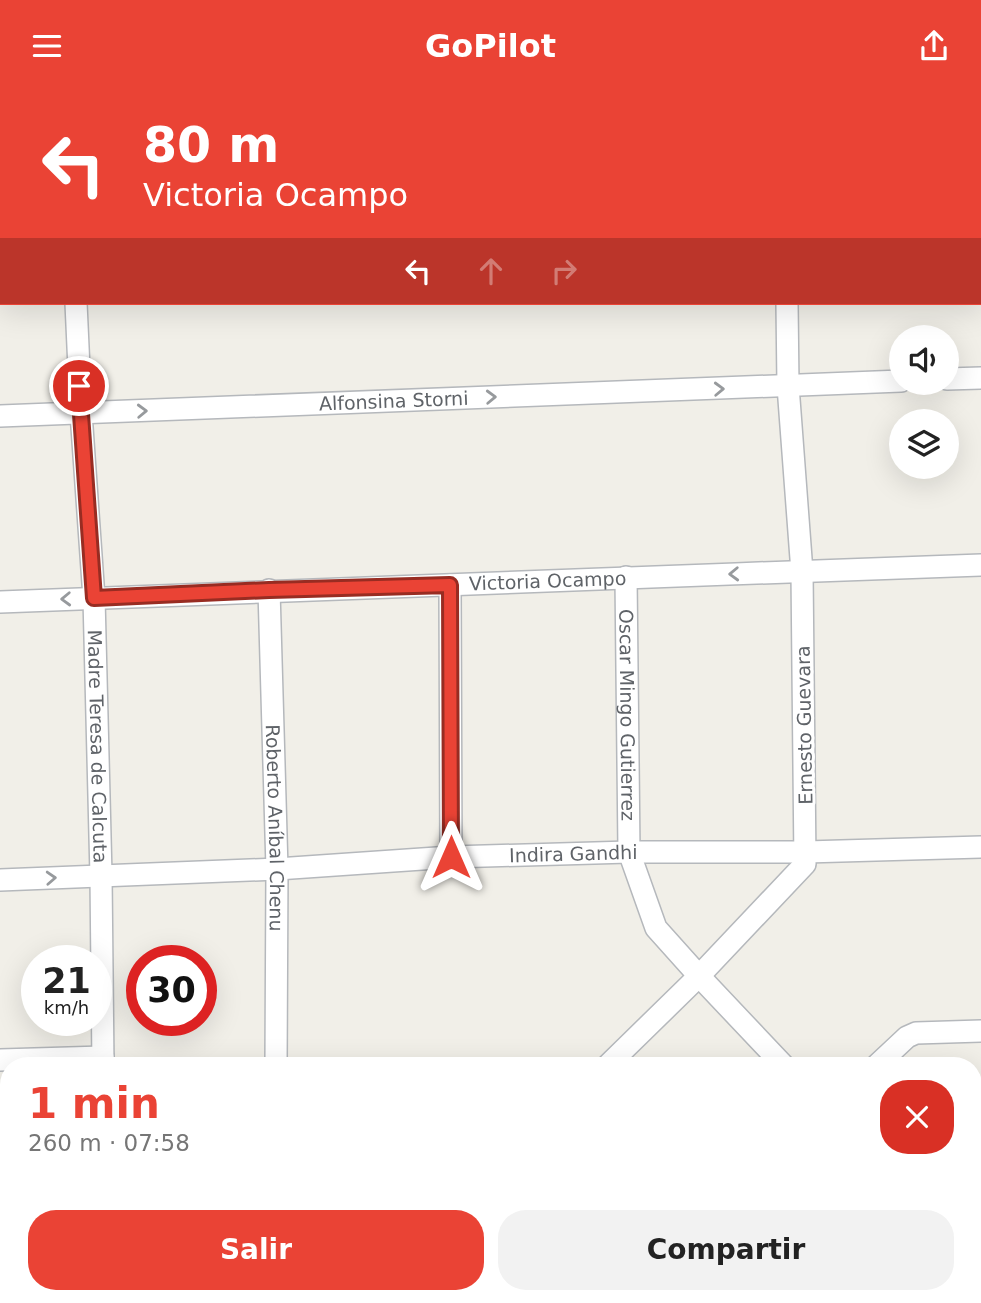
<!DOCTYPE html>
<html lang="es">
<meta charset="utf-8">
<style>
body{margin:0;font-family:"DejaVu Sans",sans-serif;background:#f2f2f2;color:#222;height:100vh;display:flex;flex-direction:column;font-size:26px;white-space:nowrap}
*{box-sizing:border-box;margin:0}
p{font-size:23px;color:#767676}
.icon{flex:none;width:38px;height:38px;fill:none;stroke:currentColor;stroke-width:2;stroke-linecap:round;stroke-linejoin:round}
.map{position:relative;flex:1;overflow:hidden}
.details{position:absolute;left:0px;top:966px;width:982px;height:247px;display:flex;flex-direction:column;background:#fff;border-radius:28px 28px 0 0;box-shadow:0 7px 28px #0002}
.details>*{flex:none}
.top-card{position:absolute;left:0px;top:0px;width:982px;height:214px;box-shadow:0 7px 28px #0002;background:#ea4335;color:#fff;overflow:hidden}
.fabs{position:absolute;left:889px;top:234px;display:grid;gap:14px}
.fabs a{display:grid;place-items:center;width:70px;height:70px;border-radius:50%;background:#fff;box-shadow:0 7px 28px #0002;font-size:35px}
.speed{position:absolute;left:21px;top:854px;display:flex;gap:14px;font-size:35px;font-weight:700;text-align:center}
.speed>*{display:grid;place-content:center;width:91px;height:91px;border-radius:50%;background:#fff;box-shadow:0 7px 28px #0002;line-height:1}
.speed small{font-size:18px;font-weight:400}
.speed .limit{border:10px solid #d22;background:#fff;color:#111}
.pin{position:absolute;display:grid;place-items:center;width:60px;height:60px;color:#fff;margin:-30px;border:4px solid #fff;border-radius:50%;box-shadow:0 2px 7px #0007}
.me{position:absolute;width:77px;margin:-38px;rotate:0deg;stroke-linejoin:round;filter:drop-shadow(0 0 5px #0008)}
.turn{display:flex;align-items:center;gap:24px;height:147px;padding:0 28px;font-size:32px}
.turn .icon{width:91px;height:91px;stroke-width:2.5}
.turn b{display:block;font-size:49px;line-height:60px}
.lanes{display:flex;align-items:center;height:66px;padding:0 28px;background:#0003;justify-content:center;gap:35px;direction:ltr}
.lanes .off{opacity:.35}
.round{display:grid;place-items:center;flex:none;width:74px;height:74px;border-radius:28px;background:#f2f2f2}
.overview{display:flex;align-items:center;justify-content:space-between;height:119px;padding:0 28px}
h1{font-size:42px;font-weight:600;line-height:52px;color:#ea4335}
.cta{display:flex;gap:14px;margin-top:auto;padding:14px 28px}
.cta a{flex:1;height:80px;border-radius:28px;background:#ea4335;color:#fff;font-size:28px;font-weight:600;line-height:80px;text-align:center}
.cta a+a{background:#f2f2f2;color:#222}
header{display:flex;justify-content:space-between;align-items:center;height:91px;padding:0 28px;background:#ea4335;color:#fff;font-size:32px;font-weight:600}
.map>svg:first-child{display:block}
</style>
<header><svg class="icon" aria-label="menu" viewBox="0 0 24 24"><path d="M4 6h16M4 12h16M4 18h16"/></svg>GoPilot<svg class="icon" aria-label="share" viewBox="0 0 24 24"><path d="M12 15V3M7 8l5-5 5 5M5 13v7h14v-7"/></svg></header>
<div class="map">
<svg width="981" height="1212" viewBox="0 0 981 1212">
<rect width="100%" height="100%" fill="#f1efe8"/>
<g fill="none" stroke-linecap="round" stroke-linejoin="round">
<g stroke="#b5b8bc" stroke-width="24">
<g id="street">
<polyline points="11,0 12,2"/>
<polyline points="229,0 230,2"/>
<polyline points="553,0 553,2"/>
<polyline points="779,0 779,2"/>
<polyline points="247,2 250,0"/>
<polyline points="980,103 981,103"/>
<path id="s1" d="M76 212 81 322 94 507 101 785 103 975"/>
<polyline points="947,288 981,287"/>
<path id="s2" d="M0 325 901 290"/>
<path id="s3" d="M626 486 629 761 656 837 699 885 784 975"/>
<polyline points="450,494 451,766"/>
<path id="s4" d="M269 499 277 778 276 975"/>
<path id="s5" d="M0 511C327 497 654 486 981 474"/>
<path id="s6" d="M0 789 277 778 451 766 629 761H806L981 756"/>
<polyline points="0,969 103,966"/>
<polyline points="607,975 699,885 805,773 802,481 788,295 787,212"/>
<polyline points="876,975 907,946 916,942 981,940"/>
<polyline points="0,1147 9,1147"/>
<polyline points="973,1170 981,1178"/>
<polyline points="111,1204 111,1212"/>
<polyline points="363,1212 372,1204"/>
<polyline points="633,1212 641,1204"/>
<polyline points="883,1212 891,1204"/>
</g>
</g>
<g stroke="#b6babf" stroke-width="32">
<g id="secondary">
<polyline points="0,114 2,114"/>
<polyline points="0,140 2,140"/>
</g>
</g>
<use href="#street" stroke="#fff" stroke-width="21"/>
<use href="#secondary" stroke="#fff" stroke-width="28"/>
</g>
<defs><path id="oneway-chevron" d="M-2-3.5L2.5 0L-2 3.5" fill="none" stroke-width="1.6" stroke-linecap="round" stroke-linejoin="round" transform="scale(1.75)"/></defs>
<g stroke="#979a9d">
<use href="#oneway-chevron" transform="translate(719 298) rotate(-2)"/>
<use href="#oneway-chevron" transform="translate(491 306) rotate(-2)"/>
<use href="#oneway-chevron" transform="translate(142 320) rotate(-2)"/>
<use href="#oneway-chevron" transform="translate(734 483) rotate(178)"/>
<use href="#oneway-chevron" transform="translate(66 508) rotate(178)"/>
<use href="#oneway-chevron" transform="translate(51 787) rotate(-3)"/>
</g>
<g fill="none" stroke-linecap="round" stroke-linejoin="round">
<g stroke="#982c22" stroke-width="18">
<polyline id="route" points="79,295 94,507 269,499 450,494 451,766"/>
</g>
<use href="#route" stroke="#ea4335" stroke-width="12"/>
</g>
<g text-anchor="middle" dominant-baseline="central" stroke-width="6" stroke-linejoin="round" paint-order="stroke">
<g font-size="19" fill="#5f6368" stroke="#fff">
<text stroke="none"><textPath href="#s2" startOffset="394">Alfonsina Storni</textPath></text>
<text stroke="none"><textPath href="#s5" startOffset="548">Victoria Ocampo</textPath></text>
<text stroke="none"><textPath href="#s3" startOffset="138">Oscar Mingo Gutierrez</textPath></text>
<text transform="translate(804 634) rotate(-91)">Ernesto Guevara</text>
<text stroke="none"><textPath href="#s1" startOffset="444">Madre Teresa de Calcuta</textPath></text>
<text stroke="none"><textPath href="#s4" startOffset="238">Roberto Aníbal Chenu</textPath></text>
<text stroke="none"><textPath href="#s6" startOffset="574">Indira Gandhi</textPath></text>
</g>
</g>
</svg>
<div class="fabs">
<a><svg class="icon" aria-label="sound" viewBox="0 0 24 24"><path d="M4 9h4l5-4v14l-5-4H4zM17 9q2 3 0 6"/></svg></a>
<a><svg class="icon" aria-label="layers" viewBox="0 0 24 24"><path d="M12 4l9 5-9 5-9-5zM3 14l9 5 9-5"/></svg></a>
</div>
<div class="speed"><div>21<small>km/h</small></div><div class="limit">30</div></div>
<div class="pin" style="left:79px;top:295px;background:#d93025"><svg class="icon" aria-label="arrive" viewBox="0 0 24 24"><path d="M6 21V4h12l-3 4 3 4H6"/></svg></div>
<svg class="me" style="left:451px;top:766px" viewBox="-20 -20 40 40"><path d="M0-17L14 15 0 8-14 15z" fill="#ea4335" stroke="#fff" stroke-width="4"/></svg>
<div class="top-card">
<div class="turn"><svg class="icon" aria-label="left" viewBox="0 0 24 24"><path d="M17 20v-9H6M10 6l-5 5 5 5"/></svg><div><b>80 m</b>Victoria Ocampo</div></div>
<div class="lanes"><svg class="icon" aria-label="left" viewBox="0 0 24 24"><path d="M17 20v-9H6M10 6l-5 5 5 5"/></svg><svg class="icon off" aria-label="ahead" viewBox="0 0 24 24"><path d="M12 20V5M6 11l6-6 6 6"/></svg><svg class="icon off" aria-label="right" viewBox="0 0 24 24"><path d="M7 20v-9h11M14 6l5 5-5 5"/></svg></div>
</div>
<section class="details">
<div class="overview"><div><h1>1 min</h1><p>260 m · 07:58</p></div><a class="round" style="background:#d93025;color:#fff"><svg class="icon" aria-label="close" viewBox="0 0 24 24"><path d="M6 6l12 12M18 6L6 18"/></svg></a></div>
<div class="cta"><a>Salir</a><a>Compartir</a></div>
</section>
</div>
